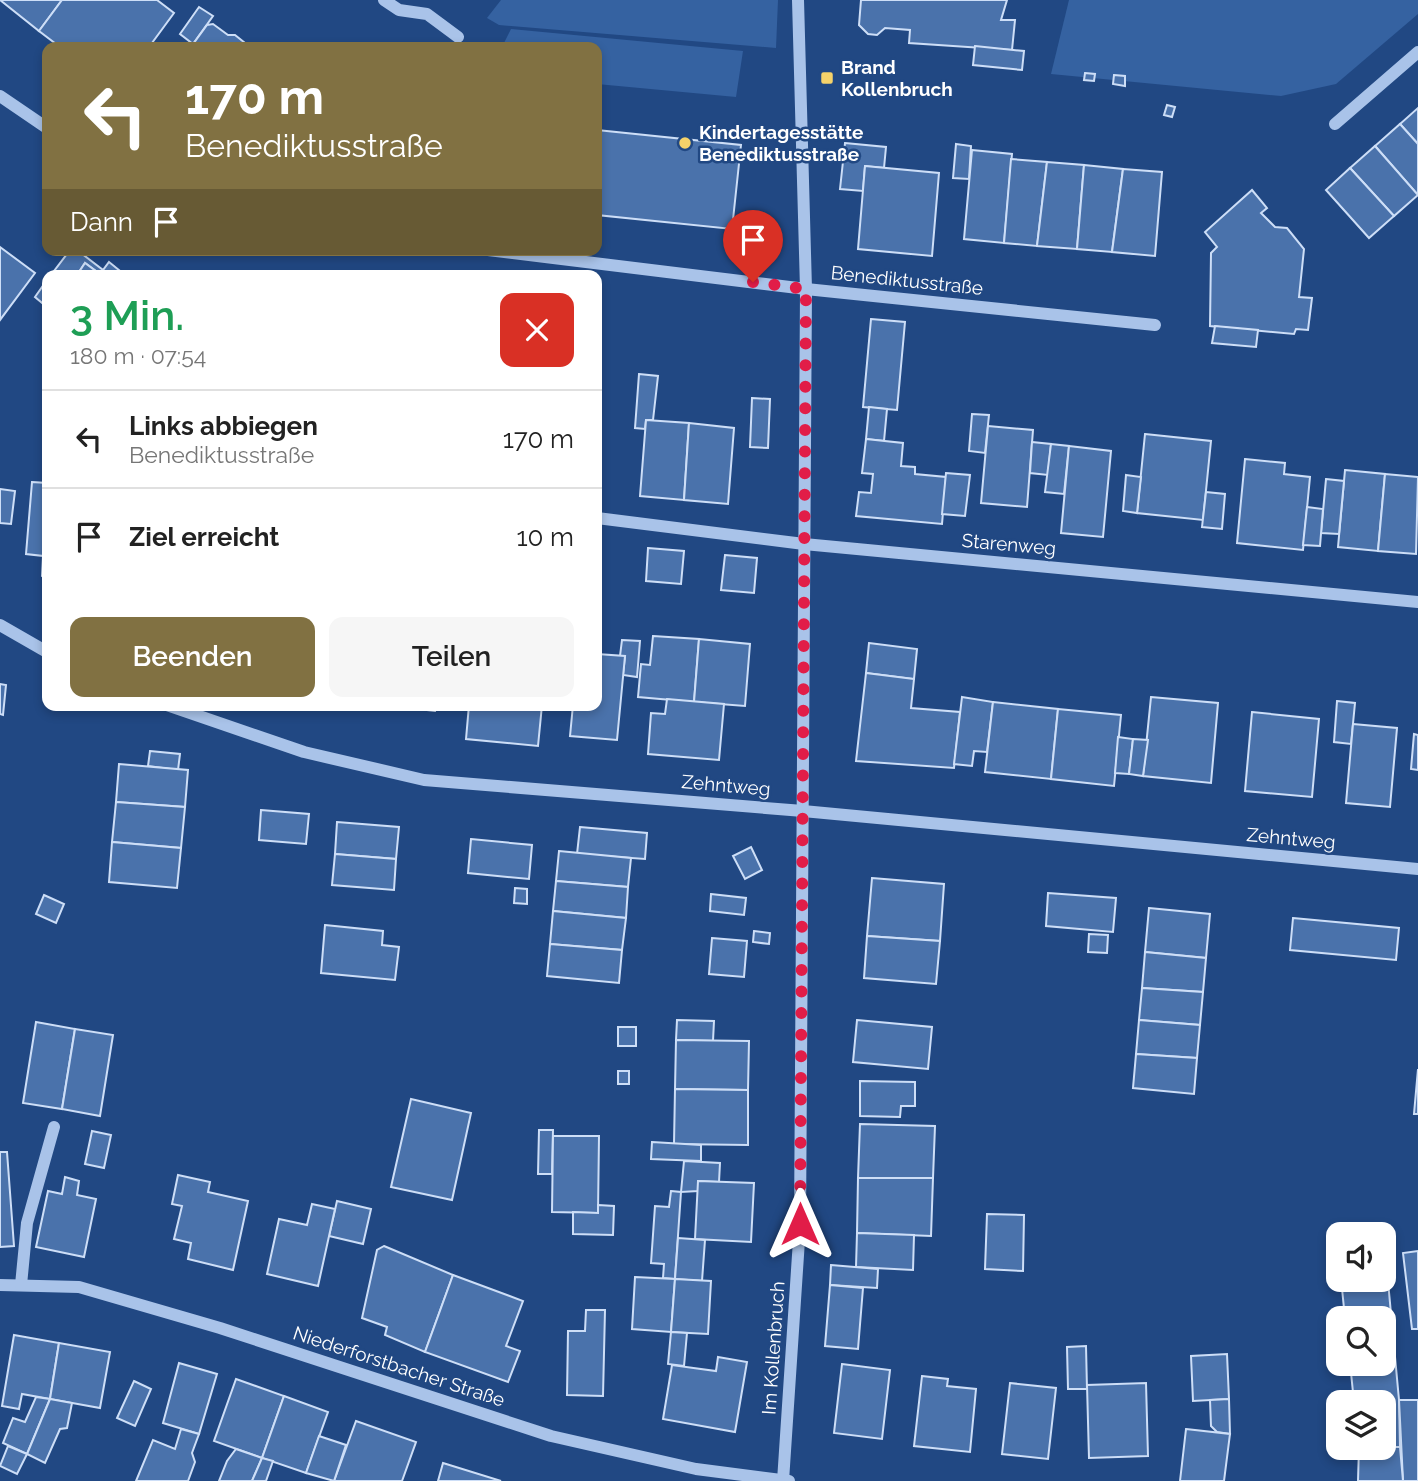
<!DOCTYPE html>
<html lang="de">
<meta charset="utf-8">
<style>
body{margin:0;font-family:Raleway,sans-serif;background:#f6f6f6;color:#222;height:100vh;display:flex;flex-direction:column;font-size:26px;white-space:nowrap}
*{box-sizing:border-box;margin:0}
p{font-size:23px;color:#767676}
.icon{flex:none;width:38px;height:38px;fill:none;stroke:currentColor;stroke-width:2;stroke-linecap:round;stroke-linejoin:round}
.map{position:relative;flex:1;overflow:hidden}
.details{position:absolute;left:42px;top:270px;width:560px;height:441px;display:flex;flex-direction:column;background:#fff;border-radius:14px;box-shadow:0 4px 10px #0003}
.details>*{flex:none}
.hud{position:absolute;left:42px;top:42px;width:560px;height:214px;border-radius:14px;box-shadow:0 4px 10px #0003;background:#817142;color:#fff;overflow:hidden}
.tools{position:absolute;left:1326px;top:1222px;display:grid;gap:14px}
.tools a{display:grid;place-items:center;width:70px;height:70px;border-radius:14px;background:#fff;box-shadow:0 4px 10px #0003;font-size:35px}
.pin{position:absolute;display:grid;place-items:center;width:60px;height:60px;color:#fff;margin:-72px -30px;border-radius:50% 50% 50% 0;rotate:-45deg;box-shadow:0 0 7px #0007}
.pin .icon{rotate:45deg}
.me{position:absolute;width:77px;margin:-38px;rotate:0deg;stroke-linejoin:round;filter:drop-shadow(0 0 5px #0008)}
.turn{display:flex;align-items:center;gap:24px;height:147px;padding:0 28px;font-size:32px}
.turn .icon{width:91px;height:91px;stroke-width:2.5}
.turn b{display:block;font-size:49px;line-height:60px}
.then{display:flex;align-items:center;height:66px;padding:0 28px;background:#0003;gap:14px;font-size:26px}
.round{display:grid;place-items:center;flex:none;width:74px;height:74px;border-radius:14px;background:#f6f6f6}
.summary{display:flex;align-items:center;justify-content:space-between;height:119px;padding:0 28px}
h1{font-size:42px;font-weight:600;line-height:52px;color:#1e9e55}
.primary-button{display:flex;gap:14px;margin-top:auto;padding:14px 28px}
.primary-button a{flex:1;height:80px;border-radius:14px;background:#817142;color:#fff;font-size:28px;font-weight:600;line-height:80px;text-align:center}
.primary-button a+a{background:#f6f6f6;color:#222}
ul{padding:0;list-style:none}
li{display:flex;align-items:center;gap:21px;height:98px;padding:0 28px;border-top:2px solid #e0e0e0}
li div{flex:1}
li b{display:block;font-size:26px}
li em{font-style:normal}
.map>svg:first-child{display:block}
</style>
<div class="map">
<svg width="1418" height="1481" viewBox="0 0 1418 1481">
<rect width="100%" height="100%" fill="#214883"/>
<g fill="#3562a1">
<polygon points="501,0 778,0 776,48 499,25 487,18"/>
<polygon points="1069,0 1418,0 1418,14 1336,84 1281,96 1051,74"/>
<polygon points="511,29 743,51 736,97 597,84 597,47 502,47"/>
</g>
<g fill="#4a72ab" stroke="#cddef7" stroke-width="2">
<polygon points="0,0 62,0 39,31"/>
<polygon points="62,0 157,0 174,13 149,47 60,47 39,31"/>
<polygon points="861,0 1007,0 1001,20 1015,20 1012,50 909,43 910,30 885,28 877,35 868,34 859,25"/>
<polygon points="199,7 213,16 193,44 180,34"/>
<polygon points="213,24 228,35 235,35 250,47 191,47 207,25"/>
<polygon points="975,46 1024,51 1022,70 973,65"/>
<polygon points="1085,73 1095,74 1094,81 1084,80"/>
<polygon points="1114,75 1125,76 1125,86 1113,84"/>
<polygon points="1167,105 1175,107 1172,117 1164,115"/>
<polygon points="1418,108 1418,144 1400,124"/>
<polygon points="1400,124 1418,144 1418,195 1375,146"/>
<polygon points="597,130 741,145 732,229 597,215"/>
<polygon points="845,143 886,147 884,168 865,166 863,191 840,189"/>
<polygon points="956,144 971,146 969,179 953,178"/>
<polygon points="1375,146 1418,195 1394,216 1350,168"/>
<polygon points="972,150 1012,154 1004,243 964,239"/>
<polygon points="1011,159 1047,162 1037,246 1004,243"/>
<polygon points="1047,162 1084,165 1077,249 1037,246"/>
<polygon points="1084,165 1123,169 1112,252 1077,249"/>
<polygon points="865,166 939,173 932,256 858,249"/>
<polygon points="1350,168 1394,216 1369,238 1326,190"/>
<polygon points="1123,169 1162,172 1155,256 1112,252"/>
<polygon points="1252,190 1267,208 1261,213 1275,227 1287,228 1304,249 1299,297 1312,298 1308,330 1296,329 1294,334 1210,326 1211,253 1217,247 1205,232"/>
<polygon points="0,247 35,273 0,320"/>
<polygon points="70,250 77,250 103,270 100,274 85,263 77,275 51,275"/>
<polygon points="109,262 125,275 77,275 85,263 100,274"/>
<polygon points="47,280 47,307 35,297"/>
<polygon points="871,319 905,322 897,410 863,407"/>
<polygon points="1215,326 1258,330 1256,347 1212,343"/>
<polygon points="639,374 658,376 653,420 646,420 645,429 635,428"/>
<polygon points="752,398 770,399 768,448 750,447"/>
<polygon points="869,407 887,409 884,441 866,439"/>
<polygon points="972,414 989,415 985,453 969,451"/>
<polygon points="646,420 689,423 684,500 640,496"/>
<polygon points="689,423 734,428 728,504 684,500"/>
<polygon points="988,426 1033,430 1027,507 981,503"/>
<polygon points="1145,434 1211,441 1203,520 1137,513"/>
<polygon points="866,439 903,443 901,466 915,467 915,474 946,477 942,524 856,516 859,492 871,493 873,474 862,473"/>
<polygon points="1032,442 1051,444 1048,475 1030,473"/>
<polygon points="1051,444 1069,446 1064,494 1045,492"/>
<polygon points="1069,446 1111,451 1103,537 1061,533"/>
<polygon points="1245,459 1285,463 1284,474 1310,477 1303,550 1237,543"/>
<polygon points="1345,470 1385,474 1378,551 1338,547"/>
<polygon points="946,473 970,475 965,516 942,514"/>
<polygon points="1385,474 1418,477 1416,554 1378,551"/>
<polygon points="1126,475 1141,477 1137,513 1123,511"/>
<polygon points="1326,479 1344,481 1339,534 1321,533"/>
<polygon points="32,482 47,483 47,577 42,576 43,556 26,554"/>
<polygon points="0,489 15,491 11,524 0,523"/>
<polygon points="1206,492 1225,494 1222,529 1202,527"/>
<polygon points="1307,507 1323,509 1320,546 1303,545"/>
<polygon points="648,548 684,551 681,584 646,581"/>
<polygon points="725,555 757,558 754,593 721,590"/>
<polygon points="653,636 699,639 694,702 638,697 641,664 650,665"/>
<polygon points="699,639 750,644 745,706 694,702"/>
<polygon points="622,640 640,641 637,677 623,675 625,656 620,656"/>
<polygon points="869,643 917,649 914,679 866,673"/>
<polygon points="597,654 625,656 617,740 570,736 573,705 597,705"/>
<polygon points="866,673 914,679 911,708 960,712 954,768 856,761"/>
<polygon points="0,684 6,685 3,715 0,714"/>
<polygon points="962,697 993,702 987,752 974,751 972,766 954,764"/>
<polygon points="1151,697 1218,703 1211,783 1143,776"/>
<polygon points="667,699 724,704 719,760 648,754 651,713 665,714"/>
<polygon points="1337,701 1355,703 1351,744 1334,742"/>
<polygon points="993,702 1058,709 1051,779 985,772"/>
<polygon points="381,705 436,705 435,711"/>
<polygon points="469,705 542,705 538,746 466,739"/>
<polygon points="1058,709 1121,715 1114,786 1051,779"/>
<polygon points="1252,712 1319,719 1312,797 1245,791"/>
<polygon points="1353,724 1397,728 1390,807 1346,803"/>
<polygon points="1414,734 1418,735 1418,770 1411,769"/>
<polygon points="1118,737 1133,739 1129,774 1115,773"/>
<polygon points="1133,739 1148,740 1143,776 1129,774"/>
<polygon points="150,751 180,754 178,770 148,766"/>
<polygon points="119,764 188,770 185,807 116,802"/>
<polygon points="116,802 185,807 181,848 112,842"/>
<polygon points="261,810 309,814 306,844 259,840"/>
<polygon points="337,822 399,827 396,859 335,854"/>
<polygon points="580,827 647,833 645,859 577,854"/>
<polygon points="471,839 532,845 529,879 468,873"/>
<polygon points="112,842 181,848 177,888 109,882"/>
<polygon points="751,847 762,870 745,879 733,856"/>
<polygon points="559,851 631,858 628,887 556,881"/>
<polygon points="335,854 396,859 394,890 332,885"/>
<polygon points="872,878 944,884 940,941 867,936"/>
<polygon points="556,881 628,887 626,918 553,911"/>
<polygon points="515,888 527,889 527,904 514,903"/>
<polygon points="1048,893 1116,898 1113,932 1046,926"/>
<polygon points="711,894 746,898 744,915 710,911"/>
<polygon points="44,895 64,904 56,923 36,914"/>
<polygon points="1149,908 1210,914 1206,958 1145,952"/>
<polygon points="553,911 626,918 622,950 550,944"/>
<polygon points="1293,918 1399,928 1396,960 1290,950"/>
<polygon points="325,925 383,931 382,945 399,947 395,980 321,973"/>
<polygon points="754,931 770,933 769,944 753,942"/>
<polygon points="1089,934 1108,935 1107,953 1088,952"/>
<polygon points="867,936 940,941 936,984 864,978"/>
<polygon points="712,938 747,941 744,977 709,974"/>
<polygon points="550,944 622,950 619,983 547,976"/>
<polygon points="1145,952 1206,958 1203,992 1142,988"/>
<polygon points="1142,988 1203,992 1200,1025 1139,1020"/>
<polygon points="677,1020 714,1021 713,1041 676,1040"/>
<polygon points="857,1020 932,1027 928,1069 853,1062"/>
<polygon points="1139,1020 1200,1025 1197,1058 1136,1054"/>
<polygon points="36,1022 75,1029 62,1109 23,1103"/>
<rect x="618" y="1027" width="18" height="19"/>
<polygon points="75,1029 113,1035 100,1116 62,1109"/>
<polygon points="676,1040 749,1041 748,1090 675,1089"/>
<polygon points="1136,1054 1197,1058 1194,1094 1133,1088"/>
<polygon points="1418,1069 1418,1114 1414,1114"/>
<rect x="618" y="1071" width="11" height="13"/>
<polygon points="860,1081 915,1082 915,1106 901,1106 900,1117 860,1116"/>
<polygon points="675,1089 748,1090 748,1145 674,1144"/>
<polygon points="411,1099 471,1113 452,1200 391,1187"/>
<polygon points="860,1124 935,1126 933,1178 858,1178"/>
<polygon points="539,1130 553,1130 552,1174 538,1174"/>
<polygon points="92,1131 111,1135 104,1168 85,1164"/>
<polygon points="553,1136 599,1136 598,1213 552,1212"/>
<polygon points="652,1142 701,1145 701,1161 651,1159"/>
<polygon points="0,1152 7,1152 14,1246 0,1247"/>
<polygon points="684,1161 720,1163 719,1182 698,1181 698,1191 681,1192"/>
<polygon points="178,1175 210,1182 208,1192 248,1201 233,1270 188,1259 191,1243 174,1239 182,1206 172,1204"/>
<polygon points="65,1177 79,1181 77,1195 96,1199 84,1257 36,1247 48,1191 62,1194"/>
<polygon points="858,1178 933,1178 931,1236 857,1233"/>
<polygon points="698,1181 754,1183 751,1242 695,1239"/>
<polygon points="671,1191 681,1192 675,1279 663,1278 664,1264 651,1263 655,1206 669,1207"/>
<polygon points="337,1201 371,1209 363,1244 329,1236"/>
<polygon points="312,1204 335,1209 318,1286 267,1274 279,1219 307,1225"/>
<polygon points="598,1205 614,1206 613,1235 573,1234 573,1212 598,1213"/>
<polygon points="987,1214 1024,1215 1023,1271 985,1269"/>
<polygon points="857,1233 914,1235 913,1270 856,1267"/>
<polygon points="678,1238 705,1240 702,1281 675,1279"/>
<polygon points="384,1246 453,1275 425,1352 385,1335 387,1327 362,1318 377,1250"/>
<polygon points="1385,1249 1399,1400 1400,1447 1384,1447 1384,1402 1354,1402 1350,1363 1384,1363 1384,1318 1345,1318 1341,1279 1384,1279"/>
<polygon points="1418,1251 1418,1329 1412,1329 1403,1253"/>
<polygon points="831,1265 878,1269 877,1288 830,1285"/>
<polygon points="453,1275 523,1301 506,1346 520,1351 508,1382 425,1352"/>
<polygon points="635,1277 675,1279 671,1332 632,1329"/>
<polygon points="675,1279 711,1281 708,1334 671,1332"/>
<polygon points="830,1285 863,1288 858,1349 825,1346"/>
<polygon points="586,1310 605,1310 603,1396 567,1395 568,1331 585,1331"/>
<polygon points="671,1332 687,1333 684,1366 668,1364"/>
<polygon points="14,1335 59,1343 50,1399 22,1394 19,1409 2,1406"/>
<polygon points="59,1343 110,1352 100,1408 50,1399"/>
<polygon points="1086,1346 1087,1389 1068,1389 1067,1347"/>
<polygon points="1227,1354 1229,1399 1193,1401 1191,1356"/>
<polygon points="718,1357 747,1362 735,1432 663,1419 672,1365 716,1371"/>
<polygon points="179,1363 217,1374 199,1434 163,1423"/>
<polygon points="842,1364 890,1370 882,1439 834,1433"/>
<polygon points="922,1376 948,1379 947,1386 976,1389 970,1452 914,1446"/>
<polygon points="236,1379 284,1396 262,1458 214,1441"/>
<polygon points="134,1381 151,1389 135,1426 117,1418"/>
<polygon points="1010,1383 1056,1388 1048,1459 1002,1454"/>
<polygon points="1146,1383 1148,1456 1089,1458 1087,1385"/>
<polygon points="284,1396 328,1412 306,1473 262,1458"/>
<polygon points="36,1397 50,1399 27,1454 3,1443 13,1418 25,1422"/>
<polygon points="50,1399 72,1403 67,1428 60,1429 45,1463 27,1454"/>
<polygon points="1229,1399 1230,1434 1217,1432 1211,1426 1210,1400"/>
<polygon points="1399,1400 1418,1400 1418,1481 1403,1481"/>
<polygon points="356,1421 416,1442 402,1481 334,1481"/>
<polygon points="181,1429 199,1434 192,1453 195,1462 188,1481 136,1481 153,1440 175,1449"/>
<polygon points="1186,1429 1230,1434 1224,1481 1180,1481"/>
<polygon points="319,1436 346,1445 334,1481 306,1473"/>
<polygon points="8,1446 27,1454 17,1474 0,1466"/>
<polygon points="1359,1447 1400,1447 1403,1481 1358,1481"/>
<polygon points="236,1449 262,1458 252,1481 219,1481 227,1461"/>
<polygon points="262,1458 273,1461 266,1481 252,1481"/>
<polygon points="443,1463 501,1481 438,1481"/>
</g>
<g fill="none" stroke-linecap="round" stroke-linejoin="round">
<g stroke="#a9c3e9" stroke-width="12">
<polyline points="384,0 399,10 427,14 458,37"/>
<polyline points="0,96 47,128"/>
<polyline points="1335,124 1418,52"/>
<polyline points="488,250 806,289 1155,325"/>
<polyline points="597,518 804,544 1418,602"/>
<polyline points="0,625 47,652"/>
<polyline points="167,705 304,752 424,780 803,811 1418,869"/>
<polyline points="0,1285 79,1287 220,1328 551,1436 696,1469 789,1481"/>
<polyline points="21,1285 27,1223 54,1127"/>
<polyline points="783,1481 800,1225 806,289 798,0"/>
</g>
</g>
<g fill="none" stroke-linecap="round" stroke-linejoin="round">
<polyline stroke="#e11d48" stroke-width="12" stroke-dasharray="0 21.6" points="753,282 806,289 800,1224"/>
</g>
<g fill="#f5d26a" stroke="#214883" stroke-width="2.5">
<rect x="820" y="71" width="14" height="14" rx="3.5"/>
<circle cx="685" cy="143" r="7"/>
</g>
<g text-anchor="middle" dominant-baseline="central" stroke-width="5" stroke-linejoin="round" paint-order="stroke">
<g font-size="19" font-weight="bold" fill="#fff" stroke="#214883" text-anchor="start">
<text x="841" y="67">Brand<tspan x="841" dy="22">Kollenbruch</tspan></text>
<text x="699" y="132">Kindertagesstätte<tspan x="699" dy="22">Benediktusstraße</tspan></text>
</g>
<g font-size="19" fill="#fff" stroke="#214883">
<text transform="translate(907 280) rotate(6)">Benediktusstraße</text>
<text transform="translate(1009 544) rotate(5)">Starenweg</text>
<text transform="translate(726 785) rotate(5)">Zehntweg</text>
<text transform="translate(1291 838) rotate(5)">Zehntweg</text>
<text transform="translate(773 1348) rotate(-86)">Im Kollenbruch</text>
<text transform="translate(399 1366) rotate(18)">Niederforstbacher Straße</text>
</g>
</g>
</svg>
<div class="tools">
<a><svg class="icon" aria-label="sound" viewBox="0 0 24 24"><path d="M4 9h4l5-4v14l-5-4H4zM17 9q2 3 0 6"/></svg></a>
<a><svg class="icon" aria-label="search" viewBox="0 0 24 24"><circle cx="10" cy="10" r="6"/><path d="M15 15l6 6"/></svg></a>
<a><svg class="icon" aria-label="layers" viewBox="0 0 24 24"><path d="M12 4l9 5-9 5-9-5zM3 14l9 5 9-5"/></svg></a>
</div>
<div class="pin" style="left:753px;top:282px;background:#d93025"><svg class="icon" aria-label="arrive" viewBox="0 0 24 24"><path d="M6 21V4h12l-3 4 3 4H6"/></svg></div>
<svg class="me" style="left:800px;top:1224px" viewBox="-20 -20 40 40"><path d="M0-17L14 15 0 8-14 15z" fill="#e11d48" stroke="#fff" stroke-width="4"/></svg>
<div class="hud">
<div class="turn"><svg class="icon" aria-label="left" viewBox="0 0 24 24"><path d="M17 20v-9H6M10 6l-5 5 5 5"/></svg><div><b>170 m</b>Benediktusstraße</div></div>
<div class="then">Dann<svg class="icon" aria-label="arrive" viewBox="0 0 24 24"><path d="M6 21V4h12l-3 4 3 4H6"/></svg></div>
</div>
<section class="details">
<div class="summary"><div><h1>3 Min.</h1><p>180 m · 07:54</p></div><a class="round" style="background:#d93025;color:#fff"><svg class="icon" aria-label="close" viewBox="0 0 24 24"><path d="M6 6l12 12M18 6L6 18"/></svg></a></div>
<ul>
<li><svg class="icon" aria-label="left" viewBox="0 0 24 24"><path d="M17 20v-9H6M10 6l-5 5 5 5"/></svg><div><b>Links abbiegen</b><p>Benediktusstraße</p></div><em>170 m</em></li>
<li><svg class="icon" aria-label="arrive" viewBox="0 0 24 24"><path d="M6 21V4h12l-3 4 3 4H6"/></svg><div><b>Ziel erreicht</b></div><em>10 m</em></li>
</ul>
<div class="primary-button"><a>Beenden</a><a>Teilen</a></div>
</section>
</div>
